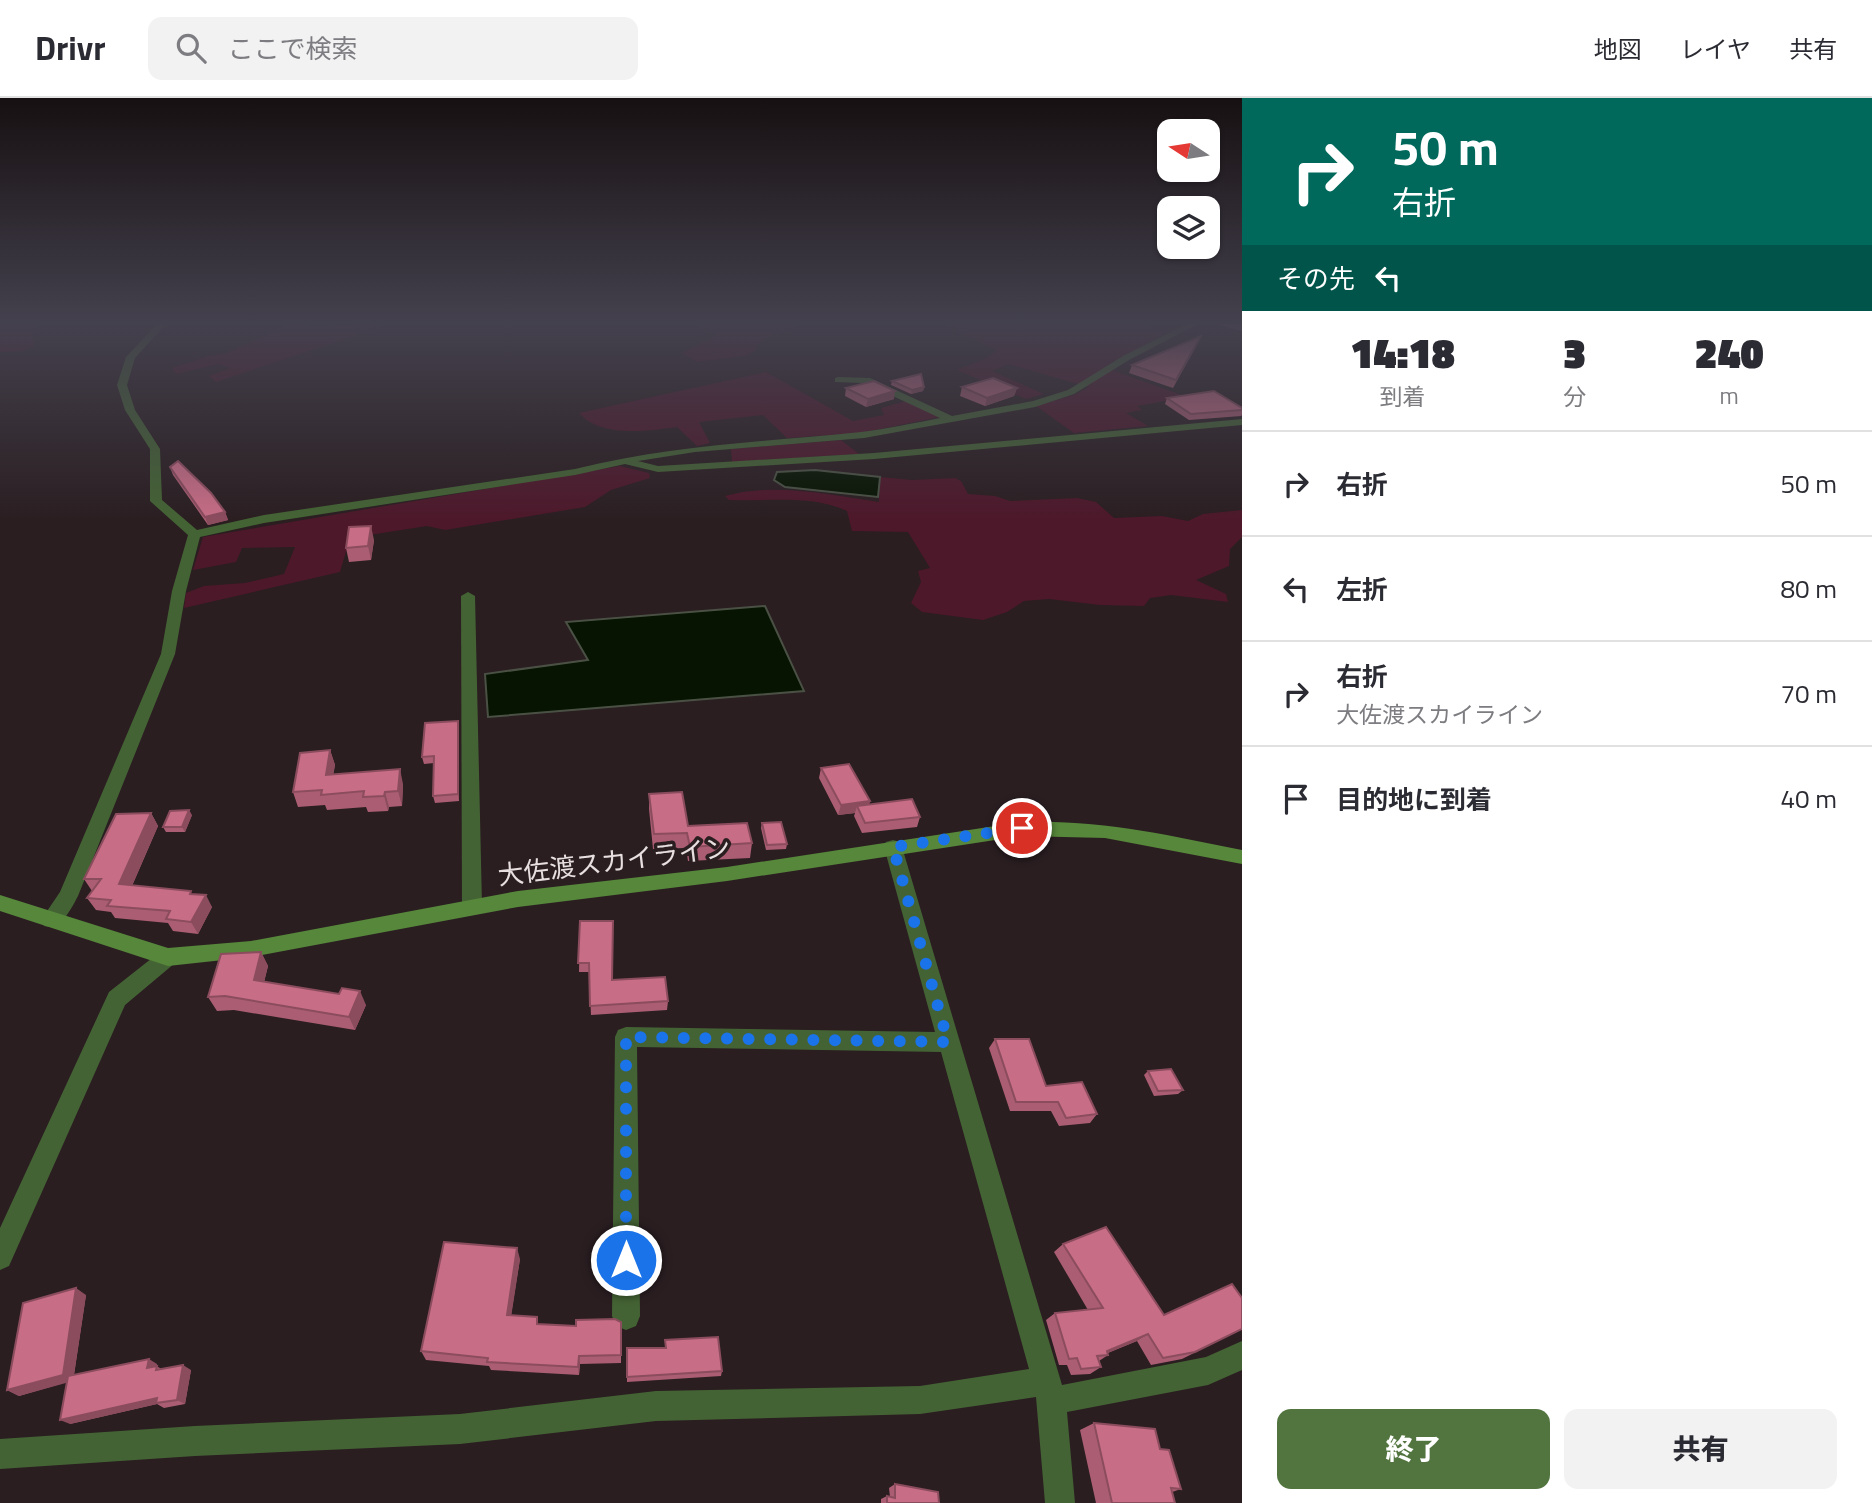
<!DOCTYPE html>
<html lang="ja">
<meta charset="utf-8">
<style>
body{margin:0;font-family:"Titillium Web","Noto Sans JP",sans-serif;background:#f2f2f3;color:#2b2b33;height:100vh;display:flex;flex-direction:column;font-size:26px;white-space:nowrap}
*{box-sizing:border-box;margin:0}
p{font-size:23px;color:#7c7c81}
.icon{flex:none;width:38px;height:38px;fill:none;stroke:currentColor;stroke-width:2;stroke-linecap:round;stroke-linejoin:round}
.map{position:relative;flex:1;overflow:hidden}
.sheet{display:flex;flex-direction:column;background:#fff;width:630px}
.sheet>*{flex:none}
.top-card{background:#00695c;color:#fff;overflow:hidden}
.needle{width:46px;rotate:282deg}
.tools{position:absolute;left:1157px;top:21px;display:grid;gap:14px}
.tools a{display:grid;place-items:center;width:63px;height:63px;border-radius:14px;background:#fff;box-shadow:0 2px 5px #0004;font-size:35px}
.pin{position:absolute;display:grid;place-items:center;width:60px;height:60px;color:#fff;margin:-30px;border:4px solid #fff;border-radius:50%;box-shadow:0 2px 7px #0007}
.me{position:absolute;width:77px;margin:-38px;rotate:0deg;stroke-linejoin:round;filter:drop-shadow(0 0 5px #0008)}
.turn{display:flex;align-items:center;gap:24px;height:147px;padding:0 35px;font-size:32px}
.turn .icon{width:91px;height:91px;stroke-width:2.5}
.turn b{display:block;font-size:49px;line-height:60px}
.then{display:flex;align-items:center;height:66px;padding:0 35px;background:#0003;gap:14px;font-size:26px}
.eta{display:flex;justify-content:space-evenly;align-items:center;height:119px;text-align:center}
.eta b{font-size:42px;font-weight:800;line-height:49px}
.cta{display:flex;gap:14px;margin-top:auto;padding:14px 35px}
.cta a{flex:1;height:80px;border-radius:14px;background:#527540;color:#fff;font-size:28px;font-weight:800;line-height:80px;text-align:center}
.cta a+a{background:#f2f2f3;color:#2b2b33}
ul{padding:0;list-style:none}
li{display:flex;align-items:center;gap:21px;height:105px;padding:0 35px;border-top:2px solid #e1e1e2}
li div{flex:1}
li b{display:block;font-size:26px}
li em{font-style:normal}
header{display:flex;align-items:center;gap:42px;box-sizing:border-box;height:98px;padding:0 35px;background:#fff;border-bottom:2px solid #e1e1e2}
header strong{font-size:33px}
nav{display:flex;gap:38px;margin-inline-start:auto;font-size:24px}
.search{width:490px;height:63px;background:#f2f2f3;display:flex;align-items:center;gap:18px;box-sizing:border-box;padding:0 24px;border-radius:14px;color:#7c7c81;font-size:26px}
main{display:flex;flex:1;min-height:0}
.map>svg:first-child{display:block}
</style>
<header>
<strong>Drivr</strong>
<div class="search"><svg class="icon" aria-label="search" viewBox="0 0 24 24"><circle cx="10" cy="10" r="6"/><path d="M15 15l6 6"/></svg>ここで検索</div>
<nav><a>地図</a><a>レイヤ</a><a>共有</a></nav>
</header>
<main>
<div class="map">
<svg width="1242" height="1405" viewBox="0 0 1242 1405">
<rect width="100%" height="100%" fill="#2a1e21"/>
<g fill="#4d182a">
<polygon points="0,226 37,226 32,232 34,248 22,253 0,254"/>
<path d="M291 226C301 226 310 230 319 229 339 228 359 226 380 226L357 237 216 284 209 278 231 270 218 266 176 276 172 270 209 258 227 255Z"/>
<polygon points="696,226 799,226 764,241 756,248 756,252 745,258 697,264 682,255 718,237"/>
<polygon points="947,226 1138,226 1167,235 1104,269 1187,299 1137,308 1142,312 1126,315 1148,328 1074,335 1036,308 1074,297 1089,289 1008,266 992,273 1044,296 1026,301 957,272 987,260 997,252 958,234 959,230"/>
<path d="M766 274 853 323 884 317 881 310 906 303 940 319 860 335 787 340 763 317 699 324 710 345 697 348 677 329C647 333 601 340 579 315Z"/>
<polygon points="841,342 859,356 732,364 731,351"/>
<polygon points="620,368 649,375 650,380 611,392 585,409 445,432 427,428 350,440 340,474 184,510 186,495 204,488 245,485 284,476 295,449 242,450 236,464 193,472 203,439"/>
<path d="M880 379 912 382 955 380 961 383 968 396 995 398 1010 403 1077 400 1096 404 1114 420 1162 418 1188 423 1203 416 1242 412V439L1230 451 1229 468 1196 482 1226 496 1228 504 1171 497 1150 500 1144 508 1100 507 1049 501 1024 503 1007 514 983 522 922 514 911 505 921 484 918 473 930 470 908 434 852 433 847 413C810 396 768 404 729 402L725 398C773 384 830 397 879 404Z"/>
</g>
<g fill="#061401" stroke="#4a5144" stroke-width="2">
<polygon points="815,372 880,379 878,399 785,389 774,382 777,374"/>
<polygon points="765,508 804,593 488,619 485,576 588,562 566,524"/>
</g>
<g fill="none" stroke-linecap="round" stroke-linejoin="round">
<g fill="#446334" fill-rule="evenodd">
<path d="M157 226H166L135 260 127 287 135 312 160 351 162 402 197 432 264 417 575 371C671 347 763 344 861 334 887 331 914 325 940 320L865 285 835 284V280L838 279 870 280 952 318 1033 303 1068 292 1123 258 1187 226H1198L1129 262 1074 296 1035 309 864 340 695 354 638 363 658 368 874 355 1242 321V327L874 361 658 374 625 366 575 377 264 425 200 439 186 493 175 556 78 798C71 811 61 833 44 828L41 822 60 794 161 556 172 493 188 437 150 403V351L125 312 117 287 126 259Z"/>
<polygon points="468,494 475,498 482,808 479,814 472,816 465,814 462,808 461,498"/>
<polygon points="893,742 900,744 902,749 1062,1287 1206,1259 1242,1243 1242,1272 1208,1287 1067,1314 1075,1405 1045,1405 1036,1299 920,1316 656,1323 460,1346 195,1358 0,1371 0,1341 195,1328 460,1316 656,1293 920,1288 1029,1271 941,954 637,949 640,1218 636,1228 626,1232 616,1228 612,1218 615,939 618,932 626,929 935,934 884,749 886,744"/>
<polygon points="168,850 175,853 178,859 175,865 125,907 9,1168 0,1172 0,1130 109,894 161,853"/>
</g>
<path fill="#56873a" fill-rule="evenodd" d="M1022 724C1097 721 1169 737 1242 752V766L1105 740 1022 738 727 783 518 809 251 859 168 868 0 813V797L168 850 251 843 518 793 727 769Z"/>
</g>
<g fill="#ab5e73">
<polygon points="1216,226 1242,226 1242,233"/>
<polygon points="1198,245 1173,290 1129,275 1132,267"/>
<polygon points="892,283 924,289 923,293 911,296 891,287"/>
<polygon points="962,289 1017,290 1014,298 985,308 960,298"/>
<polygon points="846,290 894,301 866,309 845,298"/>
<polygon points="1167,300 1242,310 1242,317 1241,318 1189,322 1165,306"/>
<polygon points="170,369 225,414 228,422 208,427 173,377"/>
<polygon points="374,442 371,462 349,464 346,450"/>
<polygon points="458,623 459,629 459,703 435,705 433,698 434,665 424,666 422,659"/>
<polygon points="330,652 335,667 333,676 403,686 402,708 389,709 388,713 368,714 366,709 327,712 325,707 298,709 293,694"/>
<polygon points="821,670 870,703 869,707 920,719 917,729 862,735 854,718 855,715 838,717 819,680"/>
<polygon points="649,696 688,728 752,745 750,760 688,763 686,750 653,751 649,711"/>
<polygon points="151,715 158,728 132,788 193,796 212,809 198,836 173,833 168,825 115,820 111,814 96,812 87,800 92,793 84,781"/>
<polygon points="192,717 185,734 166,734 163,729"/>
<polygon points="762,725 787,746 786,751 766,752 761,730"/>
<polygon points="580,823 612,882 668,903 667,912 591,917 589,874 579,874"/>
<polygon points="261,854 268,868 264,884 366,907 355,932 234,912 217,913 208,899"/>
<polygon points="995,941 1046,988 1097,1016 1090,1025 1059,1028 1051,1013 1010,1013 989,950"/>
<polygon points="1148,973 1183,992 1178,996 1154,998 1144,977"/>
<polygon points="1063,1146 1164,1217 1242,1231 1182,1261 1151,1267 1137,1243 1108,1255 1108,1257 1099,1263 1101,1269 1090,1276 1071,1277 1067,1267 1059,1267 1046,1222 1055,1215 1088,1212 1054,1154"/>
<polygon points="520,1161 511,1217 539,1226 576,1228 621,1224 621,1265 580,1266 579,1277 491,1272 489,1268 426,1262 421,1253"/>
<polygon points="86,1197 74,1277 157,1266 156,1268 162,1271 191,1272 185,1306 164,1310 157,1306 70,1326 67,1284 19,1298 7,1292"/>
<polygon points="665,1242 722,1273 721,1278 627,1284 627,1250 665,1250"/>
<polygon points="1094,1325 1160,1351 1181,1391 1172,1394 1175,1405 1096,1405 1080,1332"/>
<polygon points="895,1386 939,1405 881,1405 881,1401 887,1398 890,1399 889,1390"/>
</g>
<g fill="#8b4c5e">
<polygon points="924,289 923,293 911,296 912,292"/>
<polygon points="1017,290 1014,298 985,308 987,300"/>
<polygon points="895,293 894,301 866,309 868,301"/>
<polygon points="225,414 228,422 208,427 205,419"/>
<polygon points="371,428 374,442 371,462 368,448"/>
<polygon points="458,623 459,629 459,703 458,696"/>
<polygon points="330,652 335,667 331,692 326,677"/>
<polygon points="400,671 403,686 402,708 398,693"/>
<polygon points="385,694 389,709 388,713 384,698"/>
<polygon points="870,703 867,713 857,708 855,715 838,717 841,707"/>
<polygon points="189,712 192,717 185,734 182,729"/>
<polygon points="151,715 158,728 127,799 119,786"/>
<polygon points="206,797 212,809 198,836 191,824"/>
<polygon points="261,854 268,868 261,896 254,882"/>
<polygon points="360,893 366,907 355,932 349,919"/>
<polygon points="517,1150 520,1161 510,1226 507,1217"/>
<polygon points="76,1190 86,1197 73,1283 19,1298 7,1292"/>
<polygon points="1148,1236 1137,1243 1102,1257 1107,1253"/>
<polygon points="579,1258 580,1266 579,1277 578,1269"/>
<polygon points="149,1261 157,1266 155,1275 147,1270"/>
<polygon points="183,1267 191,1272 185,1306 177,1302"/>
<polygon points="157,1300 156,1305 157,1306 70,1326 60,1322"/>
</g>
<g fill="#c76d86" stroke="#8b4c5e" stroke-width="2">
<polygon points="1201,238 1176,282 1132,267"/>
<polygon points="921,276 924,289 912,292 892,283"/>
<polygon points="993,280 1017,290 987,300 962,289"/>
<polygon points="874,283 895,293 868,301 846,290"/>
<polygon points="1214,293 1242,310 1242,312 1191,316 1167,300"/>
<polygon points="178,363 211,395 225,414 205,419 170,369"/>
<polygon points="371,428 368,448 346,450 349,429"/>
<polygon points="458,623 458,696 433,698 434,658 422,659 425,625"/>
<polygon points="330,652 326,677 400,671 398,693 385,694 384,698 363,699 364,693 321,697 322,692 293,694 300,655"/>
<polygon points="849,666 870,703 841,707 821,670"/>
<polygon points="682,694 688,728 747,725 752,745 690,749 687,735 654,736 649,696"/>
<polygon points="912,701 920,719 865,725 857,708"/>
<polygon points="189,712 182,729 163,729 170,713"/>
<polygon points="151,715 119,786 191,793 190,796 206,797 191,824 166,821 170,813 107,808 111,802 87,800 101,781 84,781 116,716"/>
<polygon points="781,724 787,746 767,747 762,725"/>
<polygon points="580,823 613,823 612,882 665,879 668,903 590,908 589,865 578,865"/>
<polygon points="261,854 254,882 339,896 342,890 360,893 349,919 225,898 208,899 221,856"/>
<polygon points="995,941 1029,941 1046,988 1082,984 1097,1016 1066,1020 1058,1004 1016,1004"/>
<polygon points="1171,971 1183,992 1158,993 1148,973"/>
<polygon points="1106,1129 1164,1217 1232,1186 1242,1200 1242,1231 1195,1254 1163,1260 1148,1236 1107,1253 1108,1257 1097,1258 1101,1269 1081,1271 1077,1260 1069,1261 1055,1215 1103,1210 1063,1146"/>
<polygon points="444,1144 517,1150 507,1217 537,1219 537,1226 576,1228 576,1222 615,1221 621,1224 621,1257 579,1258 578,1269 487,1264 488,1260 421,1253"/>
<polygon points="76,1190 63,1277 7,1292 23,1205"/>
<polygon points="718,1239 722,1273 627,1279 627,1250 666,1250 665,1242"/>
<polygon points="149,1261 147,1270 157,1268 156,1272 183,1267 177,1302 156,1305 157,1300 60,1322 68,1278"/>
<polygon points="1094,1325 1155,1331 1160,1351 1169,1352 1181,1391 1171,1390 1175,1405 1112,1405"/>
<polygon points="895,1386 938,1394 939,1405 887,1405 887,1398 895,1400"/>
</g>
<linearGradient id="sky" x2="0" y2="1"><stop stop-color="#171012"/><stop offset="0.53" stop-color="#44414e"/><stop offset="1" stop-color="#44414e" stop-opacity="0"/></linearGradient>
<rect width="1242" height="423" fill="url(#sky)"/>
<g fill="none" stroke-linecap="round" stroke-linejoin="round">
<polyline stroke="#1a73e8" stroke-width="12" stroke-dasharray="0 21.6" points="626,1162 626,939 948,944 893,749 1022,730"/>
</g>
<g text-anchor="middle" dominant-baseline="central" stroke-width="7" stroke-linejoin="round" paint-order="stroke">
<g font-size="26" fill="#e7dfe0" stroke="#2a1e21">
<text transform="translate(614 763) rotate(-7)">大佐渡スカイライン</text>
</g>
</g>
</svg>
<div class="tools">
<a><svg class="needle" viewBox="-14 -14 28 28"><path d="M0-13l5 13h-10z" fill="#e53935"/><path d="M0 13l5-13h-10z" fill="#7c7c81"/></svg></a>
<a><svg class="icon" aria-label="layers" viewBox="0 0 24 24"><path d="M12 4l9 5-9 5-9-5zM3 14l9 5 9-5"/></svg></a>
</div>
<div class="pin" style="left:1022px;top:730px;background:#d93025"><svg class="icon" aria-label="arrive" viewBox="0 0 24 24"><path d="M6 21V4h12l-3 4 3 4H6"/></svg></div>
<svg class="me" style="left:626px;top:1162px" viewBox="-20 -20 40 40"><circle r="17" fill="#1a73e8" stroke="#fff" stroke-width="3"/><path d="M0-11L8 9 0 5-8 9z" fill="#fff"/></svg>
</div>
<section class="sheet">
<div class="top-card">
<div class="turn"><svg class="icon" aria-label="right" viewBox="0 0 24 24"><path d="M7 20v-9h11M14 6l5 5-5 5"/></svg><div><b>50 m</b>右折</div></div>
<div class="then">その先<svg class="icon" aria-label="left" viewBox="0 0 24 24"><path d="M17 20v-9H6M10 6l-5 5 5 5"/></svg></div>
</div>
<div class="eta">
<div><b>14:18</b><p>到着</p></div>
<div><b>3</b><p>分</p></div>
<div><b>240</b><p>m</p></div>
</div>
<ul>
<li><svg class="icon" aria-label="right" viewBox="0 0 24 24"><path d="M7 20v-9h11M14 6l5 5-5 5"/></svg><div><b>右折</b></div><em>50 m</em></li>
<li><svg class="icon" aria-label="left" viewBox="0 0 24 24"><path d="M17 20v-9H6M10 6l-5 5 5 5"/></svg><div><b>左折</b></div><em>80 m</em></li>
<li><svg class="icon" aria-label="right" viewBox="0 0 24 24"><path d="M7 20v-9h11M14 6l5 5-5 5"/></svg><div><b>右折</b><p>大佐渡スカイライン</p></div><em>70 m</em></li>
<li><svg class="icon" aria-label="arrive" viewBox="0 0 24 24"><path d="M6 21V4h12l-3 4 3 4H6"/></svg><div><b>目的地に到着</b></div><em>40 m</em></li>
</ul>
<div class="cta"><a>終了</a><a>共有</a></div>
</section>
</main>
